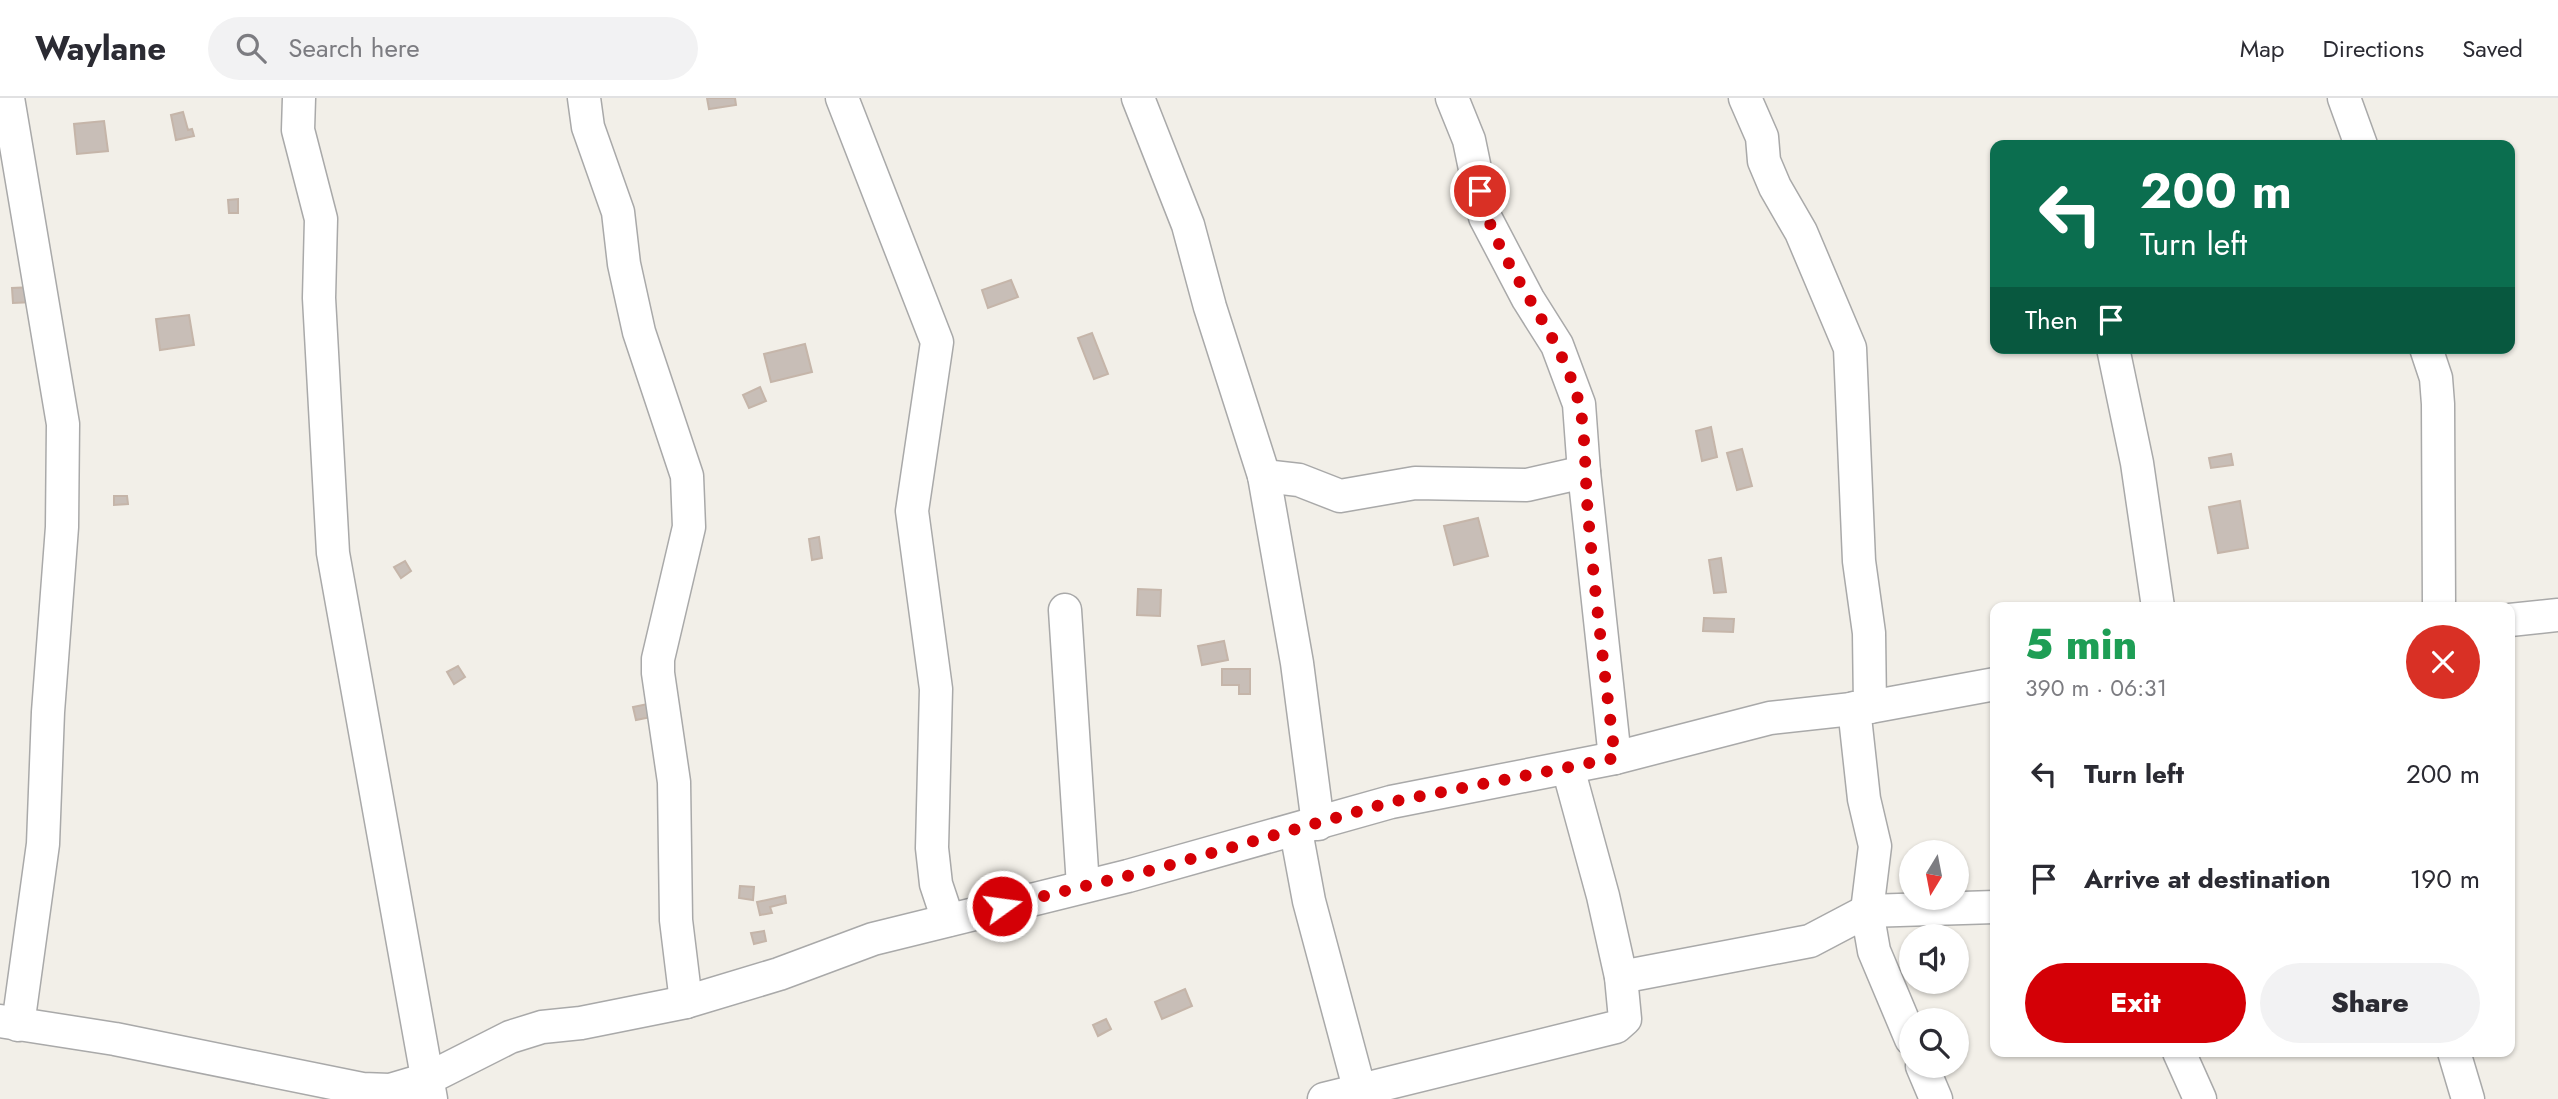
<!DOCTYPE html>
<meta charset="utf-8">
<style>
body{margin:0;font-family:Jost,sans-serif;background:#f2f2f3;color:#2b2b33;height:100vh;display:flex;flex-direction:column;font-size:26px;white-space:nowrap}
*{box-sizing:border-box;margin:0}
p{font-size:23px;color:#7c7c81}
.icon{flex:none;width:38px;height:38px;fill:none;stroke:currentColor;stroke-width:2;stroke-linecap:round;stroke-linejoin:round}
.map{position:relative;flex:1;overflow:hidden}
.drawer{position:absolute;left:1990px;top:504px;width:525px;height:455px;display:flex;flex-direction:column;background:#fff;border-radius:14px;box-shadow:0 2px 5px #0004}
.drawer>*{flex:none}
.guide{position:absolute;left:1990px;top:42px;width:525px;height:214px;border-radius:14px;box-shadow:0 2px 5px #0004;background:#0b6e4f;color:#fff;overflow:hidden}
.needle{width:46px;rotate:190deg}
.buttons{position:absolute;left:1899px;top:742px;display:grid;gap:14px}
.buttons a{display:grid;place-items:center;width:70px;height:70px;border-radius:50%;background:#fff;box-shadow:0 2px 5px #0004;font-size:35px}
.pin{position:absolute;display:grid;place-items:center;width:60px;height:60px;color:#fff;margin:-30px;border:4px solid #fff;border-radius:50%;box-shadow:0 2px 7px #0007}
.me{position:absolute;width:77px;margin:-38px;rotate:76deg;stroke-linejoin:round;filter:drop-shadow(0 0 5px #0008)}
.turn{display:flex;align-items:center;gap:24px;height:147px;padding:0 35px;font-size:32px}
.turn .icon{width:91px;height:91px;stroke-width:2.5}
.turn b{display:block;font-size:49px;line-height:60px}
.then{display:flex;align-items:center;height:66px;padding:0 35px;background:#0003;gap:14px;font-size:26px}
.round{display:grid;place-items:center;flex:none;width:74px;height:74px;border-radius:37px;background:#f2f2f3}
.headline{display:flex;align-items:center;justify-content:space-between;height:119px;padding:0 35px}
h1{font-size:42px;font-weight:800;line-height:52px;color:#1e9e55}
.action{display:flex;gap:14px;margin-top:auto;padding:14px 35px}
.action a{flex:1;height:80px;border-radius:42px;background:#d40006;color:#fff;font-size:28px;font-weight:800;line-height:80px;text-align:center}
.action a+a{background:#f2f2f3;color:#2b2b33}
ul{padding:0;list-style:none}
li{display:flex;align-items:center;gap:21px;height:105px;padding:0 35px}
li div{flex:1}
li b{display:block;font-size:26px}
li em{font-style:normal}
header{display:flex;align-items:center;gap:42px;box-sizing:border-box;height:98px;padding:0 35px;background:#fff;border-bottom:2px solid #e1e1e2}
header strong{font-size:33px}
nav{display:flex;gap:38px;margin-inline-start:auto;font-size:24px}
.search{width:490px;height:63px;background:#f2f2f3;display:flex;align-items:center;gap:18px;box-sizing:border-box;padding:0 24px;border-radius:38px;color:#7c7c81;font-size:26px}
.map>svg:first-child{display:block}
</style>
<header>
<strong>Waylane</strong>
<div class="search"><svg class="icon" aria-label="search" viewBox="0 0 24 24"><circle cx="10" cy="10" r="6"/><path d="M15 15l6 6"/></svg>Search here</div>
<nav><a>Map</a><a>Directions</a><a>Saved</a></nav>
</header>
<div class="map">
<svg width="2558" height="1001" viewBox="0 0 2558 1001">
<rect width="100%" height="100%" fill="#f2efe8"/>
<g fill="#c8beb7" stroke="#c5b5a9" stroke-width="2">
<polygon points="707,0 735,0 736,7 709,11"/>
<polygon points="183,14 188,32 192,31 194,38 176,42 171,17"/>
<polygon points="104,23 108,53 77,56 74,26"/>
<polygon points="238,101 238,115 229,115 228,102"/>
<polygon points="1011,182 1018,199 988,210 982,192"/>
<polygon points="33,189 34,204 13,205 12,190"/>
<polygon points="189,217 194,247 160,252 156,221"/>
<polygon points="1092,235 1108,276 1094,281 1078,240"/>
<polygon points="805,246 812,274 771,284 764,256"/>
<polygon points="760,289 766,303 749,310 743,297"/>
<polygon points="1711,329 1717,359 1702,363 1696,333"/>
<polygon points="1742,351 1752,388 1737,392 1727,355"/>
<polygon points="2231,356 2233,367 2211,370 2209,360"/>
<polygon points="114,398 127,398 128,406 114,407"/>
<polygon points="2240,403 2248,450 2218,455 2209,409"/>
<polygon points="1478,420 1488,458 1454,467 1444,428"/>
<polygon points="819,439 822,460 812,462 809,441"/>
<polygon points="1721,460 1726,494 1714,495 1709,462"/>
<polygon points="405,463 411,473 401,480 394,469"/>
<polygon points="1138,491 1161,492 1160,518 1137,517"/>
<polygon points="1704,520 1734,521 1733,534 1703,533"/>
<polygon points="1224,543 1228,562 1202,567 1198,548"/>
<polygon points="458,568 465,579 454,586 447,574"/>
<polygon points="1222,571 1250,571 1250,596 1239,596 1239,587 1222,587"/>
<polygon points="658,604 661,617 636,622 633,609"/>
<polygon points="740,788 754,789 753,802 739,800"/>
<polygon points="785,798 786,805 770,809 772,815 760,817 757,804"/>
<polygon points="764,833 766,843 754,846 751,835"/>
<polygon points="1185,891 1192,908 1162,921 1155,904"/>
<polygon points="1106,921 1111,931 1098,938 1093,927"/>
</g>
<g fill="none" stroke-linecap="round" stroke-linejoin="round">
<g stroke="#a9a9a9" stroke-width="35">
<g id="minor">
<polyline points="8,0 63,326 62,429 48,614 43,746 18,927"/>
<polyline points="299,0 298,32 321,121 319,200 333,455 431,1001"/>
<polyline points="584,0 588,29 618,114 624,166 639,234 687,378 689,429 658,561 658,575 674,684 676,822 686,904"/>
<polyline points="842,0 937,244 912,413 936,591 932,750 936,786 948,822"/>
<polyline points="1138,0 1188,127 1210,209 1264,378 1297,565 1318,726"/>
<polyline points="1452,0 1469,42 1485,119 1528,201 1557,247 1579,306 1584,374 1615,660"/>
<polyline points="1745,0 1762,39 1764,63 1775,89 1801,134 1850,250 1859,463 1869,535 1870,609"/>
<polyline points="2344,0 2361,47"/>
<polyline points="2113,250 2137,365 2158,509"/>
<polyline points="2426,250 2436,280 2438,306 2439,509"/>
<polyline points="1264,378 1299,382 1340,398 1415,385 1527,387 1584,374"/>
<polyline points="1065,512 1083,788"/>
<polyline points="2510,522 2558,517"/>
<polyline points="1854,610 1864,701 1875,748 1867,813 1874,853 1911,941"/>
<polyline points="1296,733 1309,803 1362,1001"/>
<polyline points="1621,879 1810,843 1867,813 1995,809"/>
<polyline points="0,923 115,941 362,991 390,992 427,981 510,939 542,929 581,925 686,904 779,876 873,841 1128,778 1391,704 1615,660 1770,620 1870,609 1995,586"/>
<polyline points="2179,954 2200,1001"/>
<polyline points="2454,954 2468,1001"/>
<polyline points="1922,968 1936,1001"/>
<polyline points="1324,1001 1616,929 1625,921 1621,879 1603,798 1568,670"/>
</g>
</g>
<use href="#minor" stroke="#fff" stroke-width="32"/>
</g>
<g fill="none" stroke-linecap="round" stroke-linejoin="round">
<path stroke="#d40006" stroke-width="12" stroke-dasharray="0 21.6" d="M1002 808 1152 772 1391 704 1615 660C1605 579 1595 498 1588 416 1585 385 1586 333 1579 305 1559 228 1497 170 1480 93"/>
</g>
</svg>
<div class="buttons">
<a><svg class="needle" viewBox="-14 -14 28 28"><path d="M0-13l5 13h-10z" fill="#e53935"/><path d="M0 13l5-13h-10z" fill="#7c7c81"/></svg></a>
<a><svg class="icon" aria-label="sound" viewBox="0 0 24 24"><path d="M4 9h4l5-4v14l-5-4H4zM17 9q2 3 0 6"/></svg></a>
<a><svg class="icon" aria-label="search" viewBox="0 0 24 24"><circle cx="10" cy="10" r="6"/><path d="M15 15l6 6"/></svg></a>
</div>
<div class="pin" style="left:1480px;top:93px;background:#d93025"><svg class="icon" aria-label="arrive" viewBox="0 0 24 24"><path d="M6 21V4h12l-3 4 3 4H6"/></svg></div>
<svg class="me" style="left:1002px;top:808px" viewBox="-20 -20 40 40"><circle r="17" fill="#d40006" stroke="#fff" stroke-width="3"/><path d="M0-11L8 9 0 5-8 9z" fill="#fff"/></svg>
<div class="guide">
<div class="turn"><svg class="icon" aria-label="left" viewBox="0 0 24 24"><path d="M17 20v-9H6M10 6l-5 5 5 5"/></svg><div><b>200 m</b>Turn left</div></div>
<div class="then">Then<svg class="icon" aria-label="arrive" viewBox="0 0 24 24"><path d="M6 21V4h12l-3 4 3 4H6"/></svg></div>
</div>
<section class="drawer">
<div class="headline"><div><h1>5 min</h1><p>390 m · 06:31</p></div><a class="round" style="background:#d93025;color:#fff"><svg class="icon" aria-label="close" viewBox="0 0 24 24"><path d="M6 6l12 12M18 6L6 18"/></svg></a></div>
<ul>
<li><svg class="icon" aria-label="left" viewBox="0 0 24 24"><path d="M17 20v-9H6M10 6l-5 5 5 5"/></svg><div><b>Turn left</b></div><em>200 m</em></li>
<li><svg class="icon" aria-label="arrive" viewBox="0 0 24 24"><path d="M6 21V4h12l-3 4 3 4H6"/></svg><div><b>Arrive at destination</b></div><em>190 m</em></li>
</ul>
<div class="action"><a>Exit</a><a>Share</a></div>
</section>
</div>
